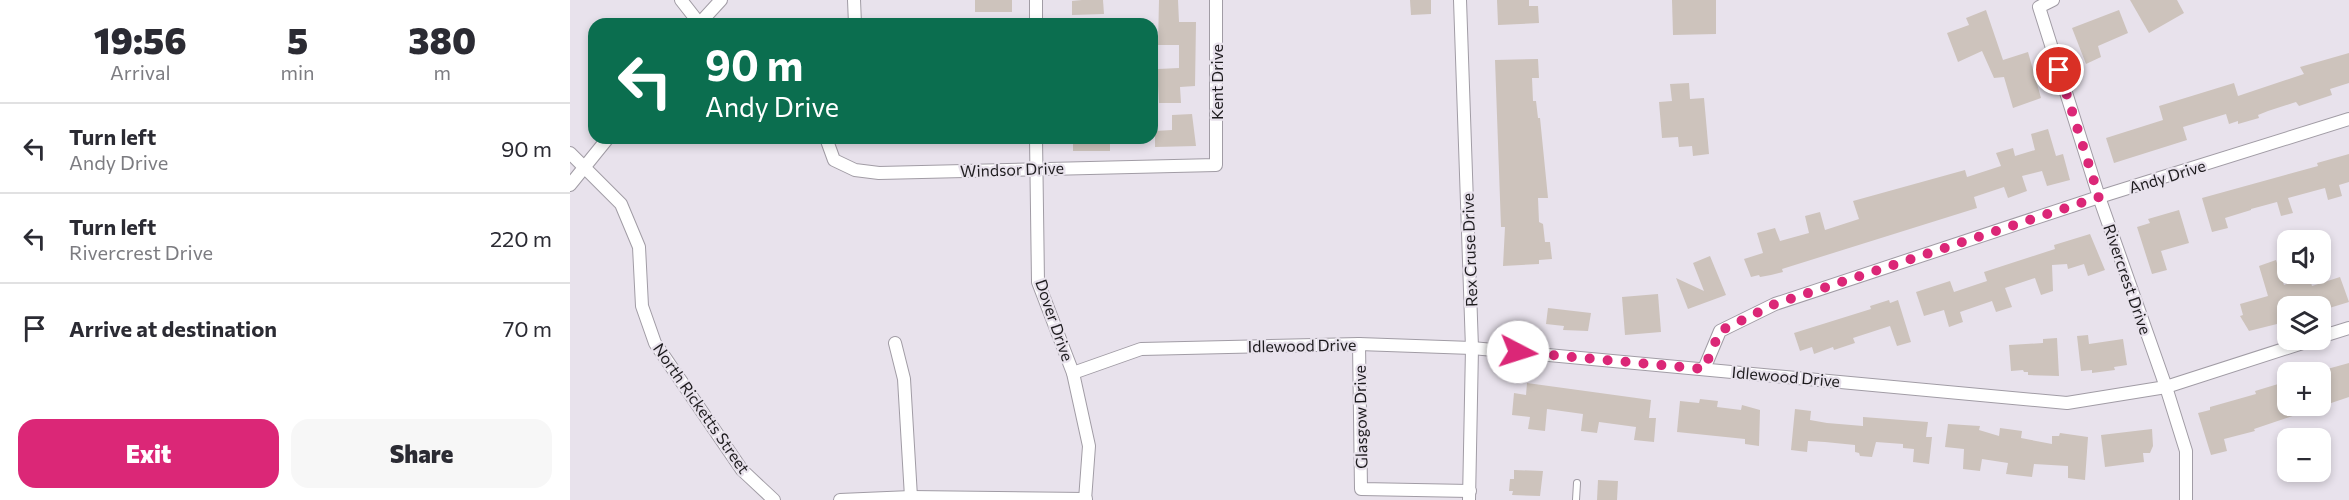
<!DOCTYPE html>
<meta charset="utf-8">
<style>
body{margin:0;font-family:Commissioner,sans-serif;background:#f7f7f7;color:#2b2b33;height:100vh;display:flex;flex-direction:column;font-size:22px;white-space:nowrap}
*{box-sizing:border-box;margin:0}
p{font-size:20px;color:#7c7c81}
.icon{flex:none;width:33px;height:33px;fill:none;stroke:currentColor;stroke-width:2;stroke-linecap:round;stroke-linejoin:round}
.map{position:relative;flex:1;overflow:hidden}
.panel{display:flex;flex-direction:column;background:#fff;width:570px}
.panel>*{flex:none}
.top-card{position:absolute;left:18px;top:18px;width:570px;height:126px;border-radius:18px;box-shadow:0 3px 9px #0003;background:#0b6e4f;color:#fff;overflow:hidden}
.controls{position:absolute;left:1707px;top:230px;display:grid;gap:12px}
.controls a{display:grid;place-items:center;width:54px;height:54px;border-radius:12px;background:#fff;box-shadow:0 3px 9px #0003;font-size:30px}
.pin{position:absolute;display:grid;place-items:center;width:51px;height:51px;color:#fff;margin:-26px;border:3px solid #fff;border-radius:50%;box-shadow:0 2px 6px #0007}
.me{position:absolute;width:66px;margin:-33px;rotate:95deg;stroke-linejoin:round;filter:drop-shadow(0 0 4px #0008)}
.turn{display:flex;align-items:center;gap:21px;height:126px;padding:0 18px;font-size:27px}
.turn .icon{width:78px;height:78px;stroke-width:2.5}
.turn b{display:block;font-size:42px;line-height:51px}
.eta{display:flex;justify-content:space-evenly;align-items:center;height:102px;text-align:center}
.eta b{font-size:36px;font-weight:800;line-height:42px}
.cta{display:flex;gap:12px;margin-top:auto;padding:12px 18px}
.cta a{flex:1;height:69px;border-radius:18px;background:#db2777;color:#fff;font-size:24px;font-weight:800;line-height:69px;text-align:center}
.cta a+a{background:#f7f7f7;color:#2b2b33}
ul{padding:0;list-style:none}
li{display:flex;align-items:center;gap:18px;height:90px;padding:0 18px;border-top:2px solid #e1e1e2}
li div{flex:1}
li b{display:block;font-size:22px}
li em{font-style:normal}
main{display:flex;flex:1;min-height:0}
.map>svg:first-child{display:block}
</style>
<main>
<section class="panel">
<div class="eta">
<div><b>19:56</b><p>Arrival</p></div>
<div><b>5</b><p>min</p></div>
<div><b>380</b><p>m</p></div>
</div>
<ul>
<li><svg class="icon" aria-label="left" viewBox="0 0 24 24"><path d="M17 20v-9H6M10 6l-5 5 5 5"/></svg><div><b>Turn left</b><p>Andy Drive</p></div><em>90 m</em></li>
<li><svg class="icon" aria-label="left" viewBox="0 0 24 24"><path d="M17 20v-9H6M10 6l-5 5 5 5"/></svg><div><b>Turn left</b><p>Rivercrest Drive</p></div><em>220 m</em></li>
<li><svg class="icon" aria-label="arrive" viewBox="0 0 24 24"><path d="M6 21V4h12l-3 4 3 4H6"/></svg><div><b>Arrive at destination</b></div><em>70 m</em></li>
</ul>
<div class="cta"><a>Exit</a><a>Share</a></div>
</section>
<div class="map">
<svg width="1779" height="500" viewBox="0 0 1779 500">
<rect width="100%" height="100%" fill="#e8e2ec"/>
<g fill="#cdc3bc">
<rect x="405" y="0" width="37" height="12"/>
<polygon points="512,0 533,0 534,14 502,15 502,1"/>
<polygon points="589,0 608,0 609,22 626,22 625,86 610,87 611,103 589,103 588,86 584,86 584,71 588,71 588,69 609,68 609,45 588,45"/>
<polygon points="840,0 861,0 861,14 841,15"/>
<polygon points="927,0 959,0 959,6 968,6 969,23 928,25"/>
<polygon points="1102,0 1146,0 1146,34 1103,35"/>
<polygon points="1560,0 1607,0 1614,13 1579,33"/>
<polygon points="1416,10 1433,60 1458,52 1471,98 1443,108 1434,77 1424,78 1412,51 1388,62 1377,33 1399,25 1396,18"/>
<polygon points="1549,10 1558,33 1528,46 1531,57 1516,64 1502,28"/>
<polygon points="1779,53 1779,83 1760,89 1762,95 1729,106 1726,102 1698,111 1688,115 1689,118 1668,124 1668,121 1659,124 1656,114 1613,127 1617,140 1544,163 1536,138 1593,120 1589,106 1664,83 1668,96 1734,74 1730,67"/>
<polygon points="968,59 969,78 962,78 963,101 966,101 968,118 970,118 978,198 968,198 969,222 973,224 975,242 980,242 982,259 969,260 969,264 933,266 935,227 931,227 925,60"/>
<polygon points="1119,83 1120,99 1134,98 1139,154 1123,156 1122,146 1109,147 1108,137 1092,138 1089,102 1102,101 1100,84"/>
<polygon points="622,114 626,146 585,147 585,131 602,130 602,115"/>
<polygon points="1478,129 1486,156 1493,154 1500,180 1477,186 1472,171 1452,176 1457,191 1438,198 1434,187 1404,197 1407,208 1212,269 1213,272 1201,275 1190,277 1189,275 1181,277 1174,259 1193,253 1187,233 1205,228 1210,241 1239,233 1235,216 1250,212 1255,230 1289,219 1283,201 1395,170 1397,177 1431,166 1426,153 1443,148 1445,156 1465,150 1461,134"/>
<rect x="503" y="138" width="37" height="13"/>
<polygon points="1779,154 1779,182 1769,185 1772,196 1758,200 1755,188 1718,198 1723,213 1711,216 1707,202 1681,209 1681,210 1655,218 1658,228 1642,232 1632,198 1748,166 1747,163"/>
<polygon points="1609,210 1619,243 1591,251 1597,270 1582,274 1567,227 1580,223 1578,219"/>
<polygon points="1520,234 1535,270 1518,276 1514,264 1498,269 1497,264 1482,265 1483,291 1471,295 1465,278 1435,288 1442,307 1426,312 1422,301 1390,312 1393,322 1379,327 1374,310 1354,316 1346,292 1380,281 1384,292 1417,281 1414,272 1485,249 1484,245"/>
<polygon points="1140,256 1156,295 1118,309 1106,278 1134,291 1123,263"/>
<polygon points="1706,260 1714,285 1739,276 1742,286 1770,277 1779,302 1756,309 1755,306 1713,306 1714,318 1707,324 1679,331 1670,316 1673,315 1670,304 1698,296 1689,266"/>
<polygon points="1088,294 1091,332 1055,335 1052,297"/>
<polygon points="1319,300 1320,303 1328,300 1341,342 1327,346 1320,326 1283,338 1285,343 1264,350 1263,347 1244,354 1242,347 1230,351 1224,333 1301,309 1300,306"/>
<polygon points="978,308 1021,313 1018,331 993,330 994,326 976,324"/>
<polygon points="1518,335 1519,344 1553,339 1557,365 1544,367 1545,370 1522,373 1522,370 1511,371 1507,336"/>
<polygon points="1487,338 1489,376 1458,375 1458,372 1454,372 1453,370 1441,371 1439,345 1473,343 1473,339"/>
<polygon points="1779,363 1779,397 1684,429 1685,431 1654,439 1657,451 1641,455 1628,413 1640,410 1640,407 1686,394 1685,391 1718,381 1718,405 1750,405 1750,371"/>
<polygon points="957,383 1081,400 1079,418 1086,418 1084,442 1064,440 1066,427 1029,422 1027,433 1011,431 1013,414 977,409 975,431 958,429 960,417 942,415 944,393 956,395"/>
<polygon points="1130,399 1148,401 1147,407 1171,410 1172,405 1190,410 1189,446 1175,444 1175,439 1107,432 1110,401 1129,403"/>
<polygon points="1225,409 1241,411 1240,420 1257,423 1293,426 1293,417 1358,422 1356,437 1362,437 1359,464 1343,462 1344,449 1333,448 1333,444 1306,442 1302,457 1290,456 1289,453 1285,452 1285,445 1255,442 1238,441 1237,452 1221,450"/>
<polygon points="1378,424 1410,426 1409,430 1429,436 1430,428 1452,431 1451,438 1482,444 1482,436 1489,436 1490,433 1518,437 1515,480 1498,478 1498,466 1464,464 1462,477 1436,474 1438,463 1412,459 1410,471 1393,469 1394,449 1375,447"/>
<polygon points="1582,429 1583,446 1580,453 1573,453 1574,462 1535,467 1531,435"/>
<polygon points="944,470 973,471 970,496 942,495 943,491 939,491 940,479 944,479"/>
<polygon points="1028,480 1048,481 1047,500 1027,500"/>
</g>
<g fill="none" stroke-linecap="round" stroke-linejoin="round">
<g stroke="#a19ca5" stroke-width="8">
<polyline id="service" points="1006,500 1007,483"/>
</g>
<g stroke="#a19ca5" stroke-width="14">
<g id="minor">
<polyline points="111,0 129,23"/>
<polyline points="284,0 285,24"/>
<polyline points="466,0 466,24"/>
<polyline points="890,0 902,348 899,500"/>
<polyline points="1483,0 1469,7 1529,197 1596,387 1616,451 1616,500"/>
<polyline points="129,24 151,0"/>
<polyline points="256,138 264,160 285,170 309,173 646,165 646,0"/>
<polyline points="466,138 468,282 503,373 519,446 515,500"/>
<polyline points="0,153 51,204 69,247 72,306 85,343 172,470 204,500"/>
<polyline points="0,185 38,138"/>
<polyline points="1750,337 1779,328"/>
<polyline points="325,343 334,379 341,497"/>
<polyline points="789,344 791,489 900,491"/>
<polyline points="1134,369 1150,331 1205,304 1529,197 1779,119"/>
<polyline points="503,373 571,349 789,344 902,348 1497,403 1596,387 1745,339"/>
<polyline points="270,500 341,497 516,499"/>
</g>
</g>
<use href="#service" stroke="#fff" stroke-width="6"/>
<use href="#minor" stroke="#fff" stroke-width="12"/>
</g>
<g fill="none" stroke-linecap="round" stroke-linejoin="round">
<polyline stroke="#db2777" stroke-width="10" stroke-dasharray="0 18" points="948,352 1134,369 1150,331 1205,304 1529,197 1489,70"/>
</g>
<g text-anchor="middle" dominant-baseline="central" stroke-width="4.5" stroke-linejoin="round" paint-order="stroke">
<g font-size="16" fill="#1e1c1f" stroke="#e8e2ec">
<text transform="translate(646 82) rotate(-90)">Kent Drive</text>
<text transform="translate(442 169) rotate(-2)">Windsor Drive</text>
<text transform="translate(1597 176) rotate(-17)">Andy Drive</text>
<text transform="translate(899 250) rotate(-92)">Rex Cruse Drive</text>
<text transform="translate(1558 279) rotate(71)">Rivercrest Drive</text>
<text transform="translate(485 320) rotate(71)">Dover Drive</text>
<text transform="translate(732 345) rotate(-1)">Idlewood Drive</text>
<text transform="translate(1216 376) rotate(5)">Idlewood Drive</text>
<text transform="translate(132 408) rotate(55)">North Ricketts Street</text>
<text transform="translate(790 417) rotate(-91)">Glasgow Drive</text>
</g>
</g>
</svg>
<div class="controls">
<a><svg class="icon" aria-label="sound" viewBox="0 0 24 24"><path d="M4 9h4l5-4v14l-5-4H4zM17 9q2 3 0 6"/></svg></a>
<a><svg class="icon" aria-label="layers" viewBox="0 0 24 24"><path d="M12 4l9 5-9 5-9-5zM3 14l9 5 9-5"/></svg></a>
<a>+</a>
<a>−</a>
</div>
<div class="pin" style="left:1489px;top:70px;background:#d93025"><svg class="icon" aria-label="arrive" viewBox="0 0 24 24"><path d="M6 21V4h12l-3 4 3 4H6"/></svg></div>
<svg class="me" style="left:948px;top:352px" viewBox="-20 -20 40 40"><circle r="19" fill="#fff"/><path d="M0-13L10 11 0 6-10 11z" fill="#db2777"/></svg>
<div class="top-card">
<div class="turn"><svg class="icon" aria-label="left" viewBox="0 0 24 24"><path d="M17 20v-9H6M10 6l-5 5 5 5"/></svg><div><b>90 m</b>Andy Drive</div></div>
</div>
</div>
</main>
